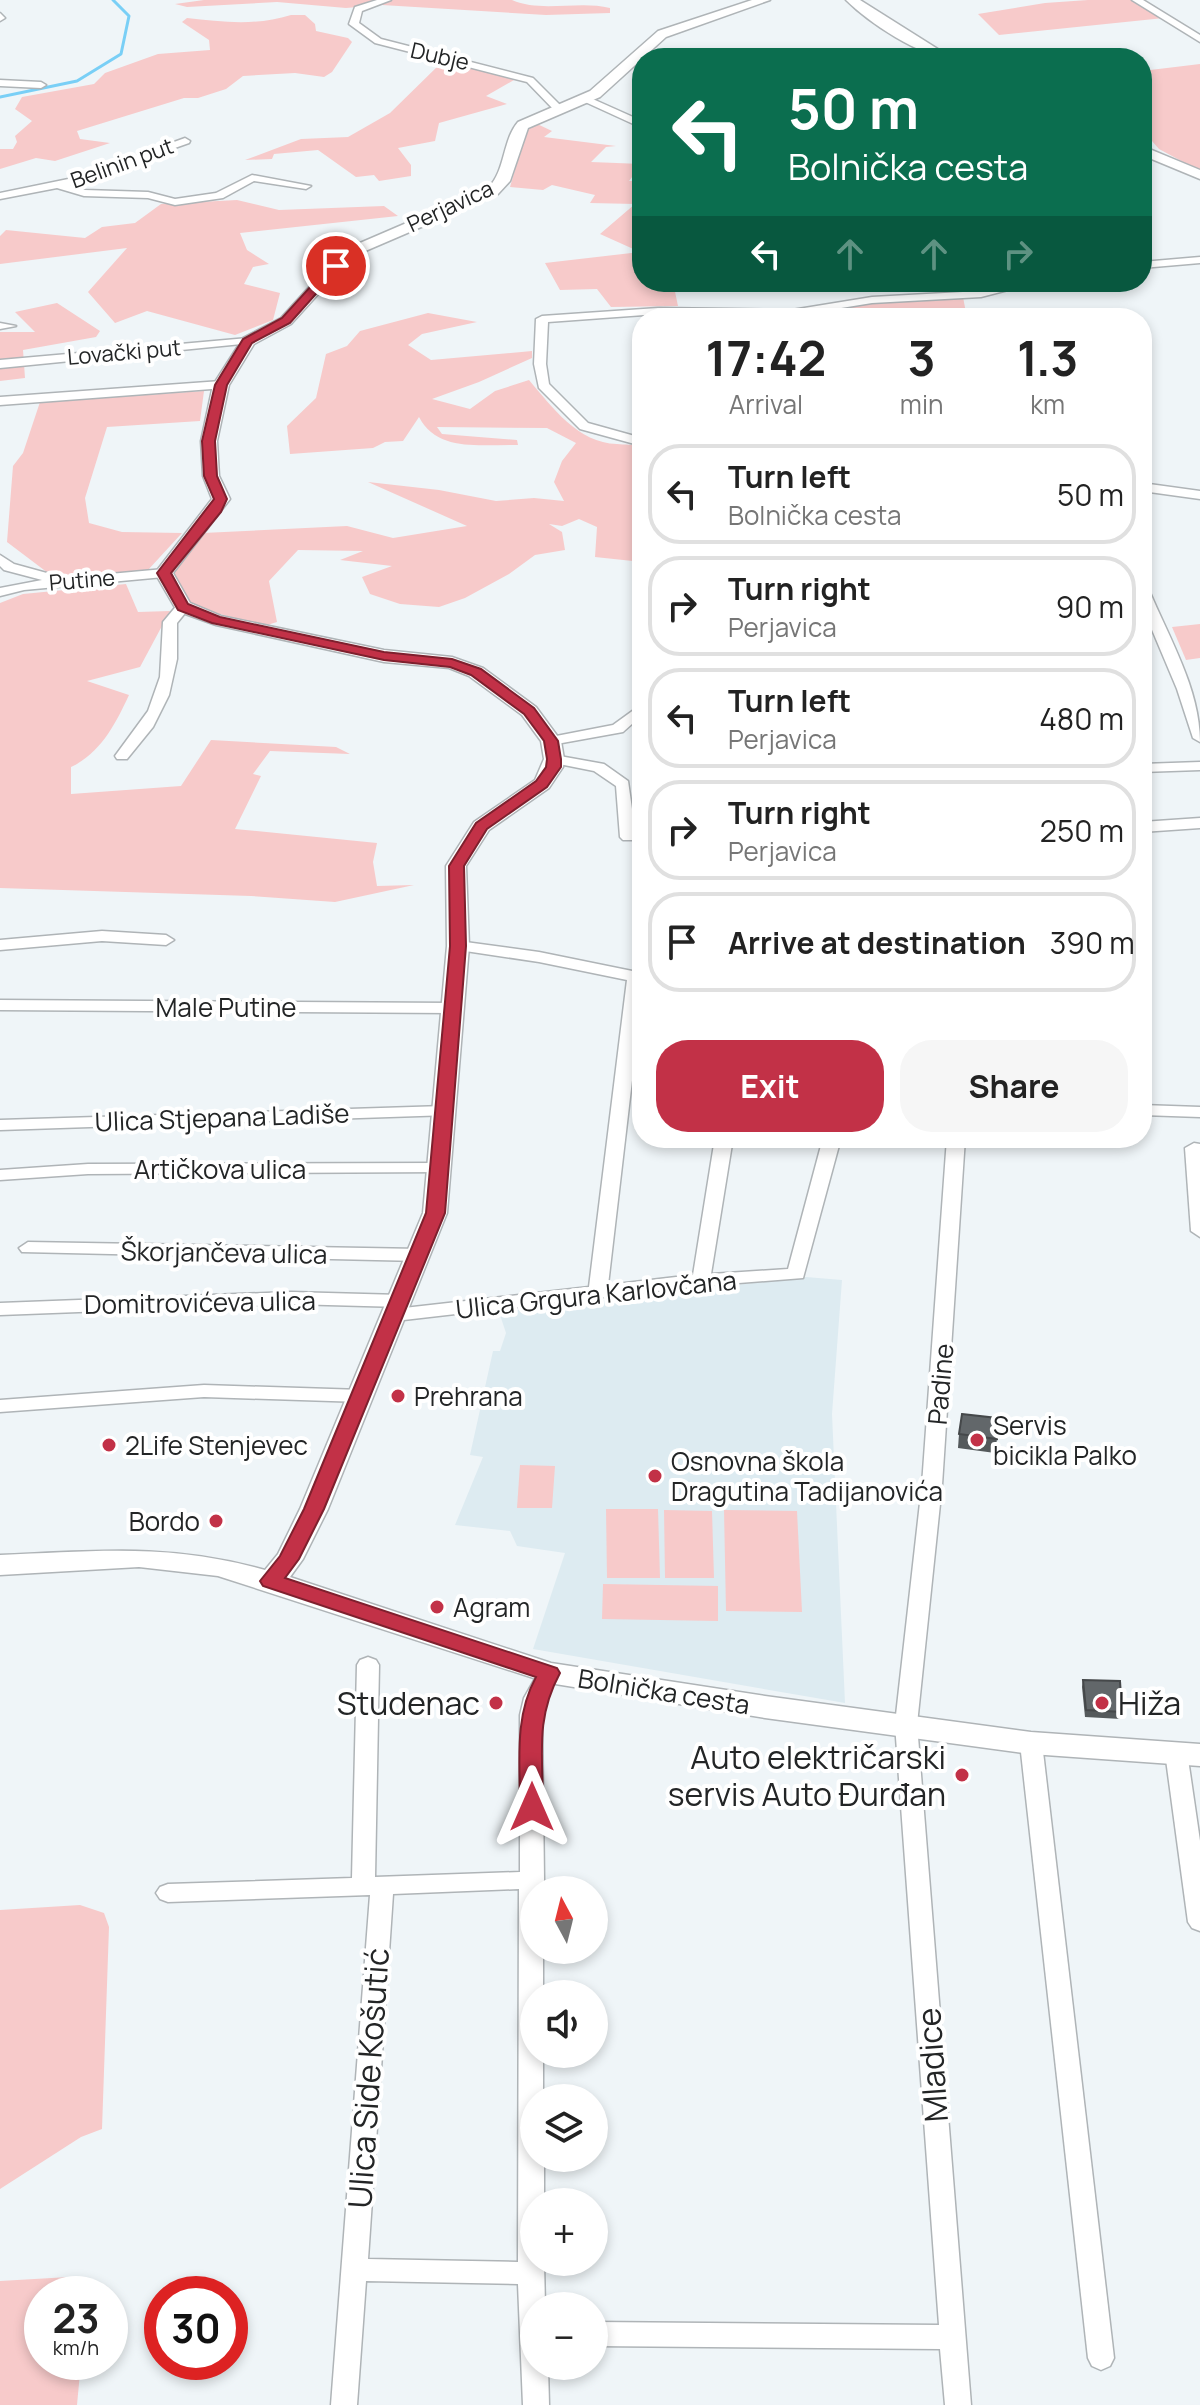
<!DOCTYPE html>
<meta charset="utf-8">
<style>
body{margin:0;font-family:Manrope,sans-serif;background:#f6f6f6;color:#222;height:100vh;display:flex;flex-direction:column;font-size:30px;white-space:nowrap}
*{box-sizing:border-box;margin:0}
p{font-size:26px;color:#767676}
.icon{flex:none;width:44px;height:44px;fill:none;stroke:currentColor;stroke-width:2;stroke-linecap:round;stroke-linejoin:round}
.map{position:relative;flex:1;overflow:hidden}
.sheet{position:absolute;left:632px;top:308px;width:520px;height:840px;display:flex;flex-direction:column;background:#fff;border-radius:32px;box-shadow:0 4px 12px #0003}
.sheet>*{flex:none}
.banner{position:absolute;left:632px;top:48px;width:520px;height:244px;border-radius:32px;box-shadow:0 4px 12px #0003;background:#0b6e4f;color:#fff;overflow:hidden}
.needle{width:52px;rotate:353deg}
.fabs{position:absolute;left:520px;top:1876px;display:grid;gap:16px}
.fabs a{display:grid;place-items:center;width:88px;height:88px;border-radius:50%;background:#fff;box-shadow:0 4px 12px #0003;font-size:40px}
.speed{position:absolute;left:24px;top:2276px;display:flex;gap:16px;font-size:40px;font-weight:700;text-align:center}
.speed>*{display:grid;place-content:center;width:104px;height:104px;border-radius:50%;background:#fff;box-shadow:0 4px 12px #0003;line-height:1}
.speed small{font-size:20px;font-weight:400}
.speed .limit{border:12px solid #d22;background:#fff;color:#111}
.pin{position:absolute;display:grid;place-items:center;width:68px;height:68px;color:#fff;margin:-34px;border:4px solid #fff;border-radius:50%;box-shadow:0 2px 8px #0007}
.me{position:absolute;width:88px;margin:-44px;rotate:0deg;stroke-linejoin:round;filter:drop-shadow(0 0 6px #0008)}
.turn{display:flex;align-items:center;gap:28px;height:168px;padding:0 24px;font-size:36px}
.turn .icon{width:104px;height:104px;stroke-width:2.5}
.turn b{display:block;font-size:56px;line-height:68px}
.lanes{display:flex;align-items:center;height:76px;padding:0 24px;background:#0003;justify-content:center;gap:40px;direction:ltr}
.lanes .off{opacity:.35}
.eta{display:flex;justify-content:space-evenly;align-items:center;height:136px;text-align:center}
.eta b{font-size:48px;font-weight:700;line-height:56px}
.primary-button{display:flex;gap:16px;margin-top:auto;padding:16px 24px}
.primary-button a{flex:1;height:92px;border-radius:32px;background:#c23147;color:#fff;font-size:32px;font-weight:700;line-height:92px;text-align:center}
.primary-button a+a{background:#f6f6f6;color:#222}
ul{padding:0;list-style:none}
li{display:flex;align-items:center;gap:24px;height:100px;margin:0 16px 12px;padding:0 8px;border:4px solid #e0e0e0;border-radius:32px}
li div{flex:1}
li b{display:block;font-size:30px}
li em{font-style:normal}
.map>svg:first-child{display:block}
</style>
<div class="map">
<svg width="1200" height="2405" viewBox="0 0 1200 2405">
<rect width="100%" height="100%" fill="#eff5f8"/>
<polygon fill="#ddebf1" points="806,1277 842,1280 832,1414 845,1703 533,1649 565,1553 517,1546 510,1531 455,1525 483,1457 470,1455 493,1351 500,1351 506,1333 499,1312"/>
<g fill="#f7caca">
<path d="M204 0H512C541 13 579 0 610 8V13L546 15 382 5 346 8 277 2 187 7 175 4Z"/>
<polygon points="1088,0 1134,0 1164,18 999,35 978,14 1045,3"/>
<path d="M291 15H305L315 24 316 31 348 38 352 42 332 72 324 77 295 73 243 76 226 89 198 98H184L77 131 80 139 110 143 55 161 36 158 0 169V149H13L17 142 15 136 32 121 15 109 22 97 94 84 105 73 158 54 210 50 209 40 182 22 187 18C222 22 257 26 291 15Z"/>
<polygon points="441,63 476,67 514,80 486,96 507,104 439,123 435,141 398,148 411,165 411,176 379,181 374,175 356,177 318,150 274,154 272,159 245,160 301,139 348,137 390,113"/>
<polygon points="1200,64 1200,171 1159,149 1152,141 1142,140 1142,71"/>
<polygon points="535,123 552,131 544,137 616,146 606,147 591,162 642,164 629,181 642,181 642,282 673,282 678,306 611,307 597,289 560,290 545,263 640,252 600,234 635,204 590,203 595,195 552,185 543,190 510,187 521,149 521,133"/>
<polygon points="237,200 279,210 384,206 398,216 240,233 247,250 269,264 253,267 244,284 280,293 273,320 235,335 147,311 115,323 88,292 127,248 0,264 0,236 6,230 85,238 102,227 135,223 161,204"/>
<polygon points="963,297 967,318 923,318 903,314 870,318 840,308 893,300"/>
<polygon points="57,303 100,331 96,337 23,350 25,378 0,381 0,332 35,332 15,312"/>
<path d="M428 313 477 322 422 334 408 345 431 360 532 351V358L479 382 432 399 470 409 495 391 529 380C552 407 578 443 617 444 625 445 632 444 642 446V562L595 557 597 527 579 519 562 526 549 524 562 532 565 550 535 555 509 574 465 598 439 607 400 604 370 594 362 577 392 566 340 560 363 551 298 550 269 581 277 622 264 626 187 605 171 574 203 533 347 526 393 538 467 526 368 482 439 490 496 501 534 498 564 501 554 482 562 461 576 443 547 428 437 427 442 434 517 440 518 445C482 444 438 453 419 417L403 441 385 442 373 448 290 454 287 426 316 398 326 354 347 346 360 331Z"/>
<polygon points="204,391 200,421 107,427 85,498 89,523 122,532 182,533 148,570 89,577 48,573 7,542 13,466 23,453 40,402"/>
<path d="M126 584 138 612 170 611 140 667 87 681 129 695C116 723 101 753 71 767V794L181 786 211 740 336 747 350 754 270 751 253 774 261 776 235 829 377 843 373 862 377 886 414 885 335 902 251 896 0 888V603L23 594Z"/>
<polygon points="1200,624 1200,658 1186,660 1172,627"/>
<polygon points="520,1465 555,1466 552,1508 517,1508"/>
<polygon points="606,1509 658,1509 660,1578 607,1578"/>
<polygon points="664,1510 712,1511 714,1578 665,1578"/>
<polygon points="724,1510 797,1511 802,1612 726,1611"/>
<polygon points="603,1584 718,1586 718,1621 602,1619"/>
<polygon points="80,1905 104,1913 109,1927 102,2129 81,2137 0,2189 0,1910"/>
<polygon points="69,2277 86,2294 42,2294 42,2362 81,2362 77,2405 0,2405 0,2281"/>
</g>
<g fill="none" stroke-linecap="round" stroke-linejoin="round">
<polyline stroke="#79cff6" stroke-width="3" points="0,97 77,81 121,54 129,16 113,0"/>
<g stroke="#afb4b7" stroke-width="3">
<g id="street">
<polygon points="377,0 391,0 362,11 359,23 381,39 533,78 565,110 556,112 527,82 375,43 349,24 355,7"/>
<polygon points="1132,0 1143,0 1200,35 1200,42"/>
<polygon points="0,13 5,18 0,21"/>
<polygon points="0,80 41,82 46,85 41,88 0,86"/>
<polygon points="586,96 642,121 642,128 583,101 581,99"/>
<polygon points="185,138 190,141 189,143 70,185 85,190 148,192 175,199 216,193 252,175 311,186 306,189 254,181 223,198 175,205 148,198 84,196 57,188 0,199 0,193 78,177"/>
<polygon points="1200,257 1200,263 1142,268 1142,262"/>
<polygon points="1018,282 1039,282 981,297 872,303 792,316 658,314 548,322 546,364 549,384 588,423 642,438 642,446 580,429 539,388 534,364 536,319 542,316 658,308 792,310 872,297 981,291"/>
<polygon points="0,323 16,326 0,329"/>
<polygon points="248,338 252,339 252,343 0,368 0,360"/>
<polygon points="221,381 227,385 225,388 0,405 0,397"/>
<polygon points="1142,483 1200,491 1200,499 1142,491"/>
<polygon points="0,555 14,564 54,575 55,579 164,569 171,573 164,577 24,590 0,596 0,588 42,580 4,570 0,566"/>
<path d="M1142 586 1149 590C1169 638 1200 689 1200 742L1193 738 1177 689 1142 606Z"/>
<polygon points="183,603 190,607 177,623 177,659 169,695 153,727 127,759 117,759 115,756 148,711 160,677 163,622 178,604"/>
<polygon points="642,704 642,715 623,732 551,745 544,741 551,737 613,725"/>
<polygon points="554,755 604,764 628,781 636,837 633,840 623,840 620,837 616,786 594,771 549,762 547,759"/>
<polygon points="1200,762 1200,770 1142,772 1142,764"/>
<polygon points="1200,818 1200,828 1142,832 1142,822"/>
<polygon points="102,931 166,935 174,940 166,945 102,941 0,950 0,940"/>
<polygon points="458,941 539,952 642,973 642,995 608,1285 693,1275 715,1138 733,1138 711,1274 788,1269 823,1138 841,1138 803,1278 701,1286 395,1321 388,1319 386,1315 388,1311 395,1309 589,1287 627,980 539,962 452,949 450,946"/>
<polygon points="0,1000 452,1003 460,1008 452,1013 0,1010"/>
<polygon points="1142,1105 1200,1107 1200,1117 1142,1115"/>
<polygon points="444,1106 450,1107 453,1111 450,1115 0,1130 0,1120"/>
<polygon points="947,1138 965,1138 942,1485 917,1724 971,2405 945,2405 940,2349 594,2346 594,2322 939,2325 895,1724 922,1485"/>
<polygon points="1194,1143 1200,1144 1200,1237 1191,1231 1185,1148"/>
<polygon points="440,1163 449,1168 446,1172 88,1174 0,1180 0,1170 88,1164"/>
<polygon points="28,1242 420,1249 429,1255 420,1261 22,1252 19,1248"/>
<polygon points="291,1292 401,1295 410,1301 401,1307 291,1304 0,1315 0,1303"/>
<polygon points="204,1385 362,1390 372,1396 362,1402 204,1397 0,1412 0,1400"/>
<path d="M368 1657 376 1660 379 1665 375 1877 520 1872V1715L524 1698 541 1668 549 1665 557 1668 560 1673 546 1698 542 1715 544 1880 543 1890H534V1950H543V1994H534V2054H543V2098H534V2158H544V2202H534V2262H544L545 2306H534V2366H548L549 2405H523L518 2284 366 2281 357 2405H331L370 1895 168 1902 160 1899 156 1893 160 1887 168 1884 352 1878 357 1665 360 1660ZM519 1889 518 2262 368 2259 393 1894Z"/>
<polygon points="1031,1735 1039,1737 1042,1743 1114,2358 1110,2366 1101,2370 1092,2366 1088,2358 1020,1743 1023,1737"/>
<polygon points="1176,1744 1184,1746 1187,1752 1200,1841 1200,1931 1192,1928 1188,1922 1165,1752 1168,1746"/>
</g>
</g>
<g stroke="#afb4b7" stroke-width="3">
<g id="secondary">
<path d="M752 0H770L666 37 600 97 528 128 510 181 498 194 363 252 341 269 291 324 254 344 229 385 217 441 219 476 230 499 173 573 190 603 221 616 384 650 452 657 483 668 536 707 561 741 564 759 563 767 549 788 489 830 466 866 469 946 447 1213 328 1509 303 1559 290 1577 551 1663 765 1696 1031 1732 1200 1744V1766L1031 1754 765 1718 549 1683 218 1576 139 1567 0 1575V1555C96 1551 171 1543 265 1570L278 1554 300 1509 423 1213 447 946 446 866 474 822 535 780 544 759 541 741 522 715 469 676 449 668 384 662 216 625 177 611 155 573 212 499 203 476 201 441 213 385 243 338 281 318 331 263 353 246 488 188C506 170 502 141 518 122L590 91 658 31Z"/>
<path d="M846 0H860L952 58C921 58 868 22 846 0Z"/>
<polygon points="1142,146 1200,170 1200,179 1142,155"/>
</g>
</g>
<use href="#street" fill="#fff" fill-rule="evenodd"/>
<use href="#secondary" fill="#fff" fill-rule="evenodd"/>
</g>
<g fill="#54595b">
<polygon points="959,1434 997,1439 995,1453 958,1448"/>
<polygon points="1083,1680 1122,1712 1121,1719 1085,1717 1082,1687"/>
</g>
<g fill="#62676a" stroke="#45484a" stroke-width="2">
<polygon points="962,1414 997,1418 997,1439 959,1434"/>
<polygon points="1083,1680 1120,1681 1122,1712 1086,1710"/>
</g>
<path fill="#c23147" stroke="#7e202e" stroke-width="2" d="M332 263 341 266 290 323 252 343 227 385 215 441 217 476 227 499 221 512 171 573 188 604 220 617 384 652 452 659 481 669 534 708 558 741 561 759V767L547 787 487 829 464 866 466 946 445 1213 324 1509 299 1559 285 1578 557 1668 560 1673C535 1719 543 1756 543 1807L540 1813 532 1815 524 1813 520 1807C520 1762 514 1717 536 1677L263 1586 260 1581 280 1556 304 1509 426 1213 450 946 449 866 476 823 536 781 546 767 547 759 544 741 524 714 471 675 450 667 384 660 212 623 178 610 157 573 214 499 204 476 202 441 215 385 243 339 282 318Z"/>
<g fill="#c23147" stroke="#fff" stroke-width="3">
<circle cx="398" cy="1396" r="8"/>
<circle cx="977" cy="1440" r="8"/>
<circle cx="109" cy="1445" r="8"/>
<circle cx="655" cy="1476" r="8"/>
<circle cx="216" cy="1521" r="8"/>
<circle cx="437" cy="1607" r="8"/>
<circle cx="496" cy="1703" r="8"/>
<circle cx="1102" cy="1703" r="8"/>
<circle cx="962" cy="1775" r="8"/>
</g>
<g text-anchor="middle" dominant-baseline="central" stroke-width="8" stroke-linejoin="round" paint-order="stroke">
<g font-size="22" fill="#232526" stroke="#fff">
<text transform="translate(440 56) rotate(13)">Dubje</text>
<text transform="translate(122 163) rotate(-20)">Belinin put</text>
<text transform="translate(450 206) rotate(-25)">Perjavica</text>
<text transform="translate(124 352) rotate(-5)">Lovački put</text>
<text transform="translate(82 580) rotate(-5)">Putine</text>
</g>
<g font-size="26" fill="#232526" stroke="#fff">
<text x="226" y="1007">Male Putine</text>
<text transform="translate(222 1117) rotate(-2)">Ulica Stjepana Ladiše</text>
<text x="220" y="1169">Artičkova ulica</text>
<text transform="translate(224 1252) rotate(1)">Škorjančeva ulica</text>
<text transform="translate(596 1294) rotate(-6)">Ulica Grgura Karlovčana</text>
<text transform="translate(200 1302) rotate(-1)">Domitrovićeva ulica</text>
<text transform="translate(940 1384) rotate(-85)">Padine</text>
<text transform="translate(664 1691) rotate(9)">Bolnička cesta</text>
</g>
<g font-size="26" fill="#232526" stroke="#fff" text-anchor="start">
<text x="414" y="1396">Prehrana</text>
<text x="993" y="1425">Servis<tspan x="993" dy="30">bicikla Palko</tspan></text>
<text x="125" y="1445">2Life Stenjevec</text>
<text x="671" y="1461">Osnovna škola<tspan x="671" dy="30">Dragutina Tadijanovića</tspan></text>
<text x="200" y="1521" text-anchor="end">Bordo</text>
<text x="453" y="1607">Agram</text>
</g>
<g font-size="32" fill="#232526" stroke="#fff" text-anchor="end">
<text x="480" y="1703">Studenac</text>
<text x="1118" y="1703" text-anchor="start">Hiža</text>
<text x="946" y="1757">Auto električarski<tspan x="946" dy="37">servis Auto Đurđan</tspan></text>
</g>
<g font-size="32" fill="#232526" stroke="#fff">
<text transform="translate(932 2065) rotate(-94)">Mladice</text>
<text transform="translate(368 2078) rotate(-86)">Ulica Side Košutić</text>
</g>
</g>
</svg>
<div class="fabs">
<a><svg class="needle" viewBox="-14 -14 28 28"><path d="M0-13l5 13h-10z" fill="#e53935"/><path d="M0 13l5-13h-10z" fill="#767676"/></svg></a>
<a><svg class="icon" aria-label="sound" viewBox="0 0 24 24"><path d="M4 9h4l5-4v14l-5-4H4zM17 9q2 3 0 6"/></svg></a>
<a><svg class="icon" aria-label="layers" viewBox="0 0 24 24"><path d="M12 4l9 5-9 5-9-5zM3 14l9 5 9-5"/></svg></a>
<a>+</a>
<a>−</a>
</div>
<div class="speed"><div>23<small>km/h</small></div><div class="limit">30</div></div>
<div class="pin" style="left:336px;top:266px;background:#d93025"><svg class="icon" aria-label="arrive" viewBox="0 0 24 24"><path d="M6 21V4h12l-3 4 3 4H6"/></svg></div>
<svg class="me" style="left:532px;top:1807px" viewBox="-20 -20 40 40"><path d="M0-17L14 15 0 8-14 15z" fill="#c23147" stroke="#fff" stroke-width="4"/></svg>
<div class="banner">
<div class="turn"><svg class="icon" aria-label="left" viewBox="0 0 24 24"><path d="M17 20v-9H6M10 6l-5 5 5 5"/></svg><div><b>50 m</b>Bolnička cesta</div></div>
<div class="lanes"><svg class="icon" aria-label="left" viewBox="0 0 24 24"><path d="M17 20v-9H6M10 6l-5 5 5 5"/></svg><svg class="icon off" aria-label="ahead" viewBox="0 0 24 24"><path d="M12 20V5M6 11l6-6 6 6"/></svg><svg class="icon off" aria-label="ahead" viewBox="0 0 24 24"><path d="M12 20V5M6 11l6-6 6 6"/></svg><svg class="icon off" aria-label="right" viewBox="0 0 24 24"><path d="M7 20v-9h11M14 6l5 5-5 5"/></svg></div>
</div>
<section class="sheet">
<div class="eta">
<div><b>17:42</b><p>Arrival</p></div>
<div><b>3</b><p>min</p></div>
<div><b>1.3</b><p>km</p></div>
</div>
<ul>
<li><svg class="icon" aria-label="left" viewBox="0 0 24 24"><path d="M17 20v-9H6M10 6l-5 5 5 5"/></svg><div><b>Turn left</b><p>Bolnička cesta</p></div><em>50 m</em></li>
<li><svg class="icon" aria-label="right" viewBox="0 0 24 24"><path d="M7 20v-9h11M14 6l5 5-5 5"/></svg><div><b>Turn right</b><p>Perjavica</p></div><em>90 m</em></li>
<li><svg class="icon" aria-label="left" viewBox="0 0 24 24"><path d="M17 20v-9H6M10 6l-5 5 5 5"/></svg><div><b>Turn left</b><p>Perjavica</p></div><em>480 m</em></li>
<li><svg class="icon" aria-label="right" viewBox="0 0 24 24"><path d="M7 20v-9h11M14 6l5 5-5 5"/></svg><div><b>Turn right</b><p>Perjavica</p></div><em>250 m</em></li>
<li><svg class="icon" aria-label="arrive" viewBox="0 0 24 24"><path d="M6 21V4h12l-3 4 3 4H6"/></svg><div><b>Arrive at destination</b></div><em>390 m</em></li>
</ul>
<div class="primary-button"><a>Exit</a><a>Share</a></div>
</section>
</div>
